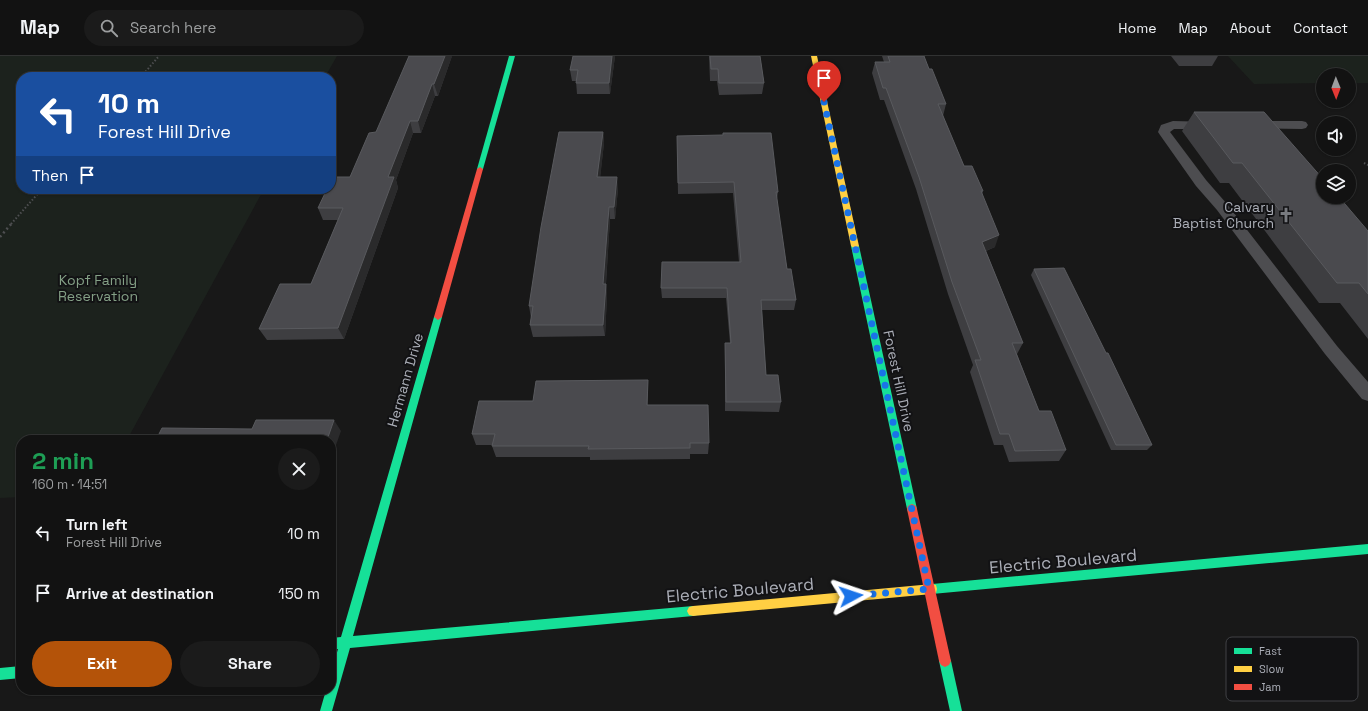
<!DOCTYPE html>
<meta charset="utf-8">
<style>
body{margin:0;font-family:"Space Grotesk",sans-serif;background:#1b1b1b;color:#f1f3f6;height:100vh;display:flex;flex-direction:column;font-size:15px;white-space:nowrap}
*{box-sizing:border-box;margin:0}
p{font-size:13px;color:#9c9e9f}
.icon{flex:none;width:22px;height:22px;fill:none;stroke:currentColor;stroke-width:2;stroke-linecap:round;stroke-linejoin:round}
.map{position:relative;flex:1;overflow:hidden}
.details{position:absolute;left:16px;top:379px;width:320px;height:260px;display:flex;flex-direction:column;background:#121212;border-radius:16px;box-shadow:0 1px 3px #0004,0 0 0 1px #313232}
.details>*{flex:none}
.hud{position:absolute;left:16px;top:16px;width:320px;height:122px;border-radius:16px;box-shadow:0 1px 3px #0004,0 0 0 1px #313232;background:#1a4fa0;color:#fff;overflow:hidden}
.needle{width:26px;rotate:179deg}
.buttons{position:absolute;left:1316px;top:12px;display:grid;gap:8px}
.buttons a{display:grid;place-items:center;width:40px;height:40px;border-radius:50%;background:#121212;box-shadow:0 1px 3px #0004,0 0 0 1px #313232;font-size:20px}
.pin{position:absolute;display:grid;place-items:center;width:34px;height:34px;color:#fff;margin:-41px -17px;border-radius:50% 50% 50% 0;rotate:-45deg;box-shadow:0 0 4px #0007}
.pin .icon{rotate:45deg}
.me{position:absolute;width:44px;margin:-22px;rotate:85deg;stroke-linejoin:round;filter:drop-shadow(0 0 3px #0008)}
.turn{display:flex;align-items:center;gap:14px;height:84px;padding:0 16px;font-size:18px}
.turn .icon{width:52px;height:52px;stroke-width:2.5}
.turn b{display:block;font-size:28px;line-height:34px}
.then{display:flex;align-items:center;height:38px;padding:0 16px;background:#0003;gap:8px;font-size:15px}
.round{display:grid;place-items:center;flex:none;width:42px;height:42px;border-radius:21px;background:#1b1b1b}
.overview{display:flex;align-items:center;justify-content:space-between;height:68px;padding:0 16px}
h1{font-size:24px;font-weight:600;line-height:30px;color:#1e9e55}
.button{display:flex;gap:8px;margin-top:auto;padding:8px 16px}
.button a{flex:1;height:46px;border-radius:24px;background:#b45309;color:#fff;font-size:16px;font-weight:600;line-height:46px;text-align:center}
.button a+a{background:#1b1b1b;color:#f1f3f6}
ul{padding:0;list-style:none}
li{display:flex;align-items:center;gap:12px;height:60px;padding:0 16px}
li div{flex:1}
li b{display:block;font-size:15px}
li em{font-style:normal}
header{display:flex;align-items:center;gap:24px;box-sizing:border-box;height:56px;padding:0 20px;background:#121212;border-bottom:1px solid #313232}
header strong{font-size:19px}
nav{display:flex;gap:22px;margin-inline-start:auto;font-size:14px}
.search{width:280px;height:36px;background:#1b1b1b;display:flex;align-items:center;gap:10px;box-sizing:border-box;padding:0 14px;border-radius:22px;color:#9c9e9f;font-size:15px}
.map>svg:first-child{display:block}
</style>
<header>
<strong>Map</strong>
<div class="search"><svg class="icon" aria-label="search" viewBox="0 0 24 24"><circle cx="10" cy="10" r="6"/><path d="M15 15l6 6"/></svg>Search here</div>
<nav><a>Home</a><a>Map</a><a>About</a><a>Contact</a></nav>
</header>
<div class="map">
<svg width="1368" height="655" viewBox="0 0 1368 655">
<rect width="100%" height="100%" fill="#181818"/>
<g fill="#1c221d">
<polygon points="0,0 337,0 325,21 21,21 21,133 264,133 127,384 21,384 21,441 0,442"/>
<polygon points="1228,0 1368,0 1368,27 1349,27 1349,19 1323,19 1323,27 1254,28"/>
</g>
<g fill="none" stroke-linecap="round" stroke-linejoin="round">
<g stroke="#4e4f51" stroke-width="2" stroke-dasharray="1.5 2" stroke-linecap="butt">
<polyline points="141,21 159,0"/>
<polyline points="1364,107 1368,109"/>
<polyline points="11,168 42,133"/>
</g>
<polyline stroke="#4e4f51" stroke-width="2.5" stroke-dasharray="2 3" stroke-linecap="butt" points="0,181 12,167"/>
<g fill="#4d4d50" fill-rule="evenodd">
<polygon points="1173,65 1212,66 1214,69 1212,72 1208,73 1174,73 1170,76 1206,124 1227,148 1337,290 1368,326 1368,345 1362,343 1325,298 1217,154 1196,130 1160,79 1158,76 1161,69"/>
<polygon points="1252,65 1302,65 1306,66 1308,69 1306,72 1302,73 1248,72 1246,69 1248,66"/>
</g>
<g fill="#16e098" fill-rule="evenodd">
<polygon points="509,0 515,0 483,113 482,114 478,114 477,113"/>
<polygon points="855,187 859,190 917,453 916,456 912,458 908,456 907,453 851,190"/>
<polygon points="438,258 442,261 353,580 693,550 697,551 699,555 697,559 693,560 350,592 332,655 320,655 326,634 331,634 331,617 338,593 331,594 331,582 341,581 434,261"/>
<polygon points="1368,488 1368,498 932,538 928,537 927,533 928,529 932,528"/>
<polygon points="945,599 949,601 951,605 962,655 950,655 939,605 941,601"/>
<polygon points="21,610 21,622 0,624 0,612"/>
</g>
<g fill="#ffcf43" fill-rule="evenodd">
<polygon points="811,0 817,0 859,190 855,193 851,190"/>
<polygon points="932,528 936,529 937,533 936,537 932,538 693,560 689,559 687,555 689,551 693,550"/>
</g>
<g fill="#f24e42" fill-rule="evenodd">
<polygon points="480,111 483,113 442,261 438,264 434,261 477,113"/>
<polygon points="912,448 916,450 917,453 951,605 949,609 945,611 941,609 939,605 907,453 908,450"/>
</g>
</g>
<g fill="#3e3e41">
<polygon points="452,0 438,40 435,40 421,77 413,77 396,124 398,132 344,283 267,284 259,273 311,228 338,164 323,164 318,152 350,121 376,76"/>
<polygon points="615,0 610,38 577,38 576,25 572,25 570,14"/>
<polygon points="709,0 760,0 764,27 762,38 719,39 717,25 710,25"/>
<polygon points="882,0 924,0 929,13 946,48 943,60 964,110 983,135 982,139 995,191 986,195 1023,287 1017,298 1039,355 1066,394 1059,405 1009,406 1003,389 994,389 970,316 973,309 948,238 916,133 884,44 880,44 872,17 875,6 884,6"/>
<polygon points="1171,0 1218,0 1212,10 1179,10"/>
<polygon points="1194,56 1368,175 1368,283 1340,247 1319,247 1229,127 1220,127 1182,75"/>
<polygon points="603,76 604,87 600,121 618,133 615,163 610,163 606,228 607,240 605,280 533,281 530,269 531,262 529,250"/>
<polygon points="677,80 778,136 777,143 787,213 796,244 794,254 762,254 766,319 781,346 779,356 725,355 725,287 730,287 726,242 662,242 661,232 739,206 733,137 678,138"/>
<polygon points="1034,213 1152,389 1147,394 1111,394 1031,219"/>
<polygon points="648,324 648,349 709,387 708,398 690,398 690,403 590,404 590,401 496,401 492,390 493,389 476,389 472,378"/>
</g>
<g fill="#2a2a2b">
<polygon points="445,0 452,0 438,40 434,28"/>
<polygon points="612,0 615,0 610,38 609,27"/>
<polygon points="432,28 435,40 421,77 418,65"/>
<polygon points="410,65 413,77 396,124 398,132 344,283 338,272 388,121"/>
<polygon points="603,76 604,87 599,133 597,121"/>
<polygon points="617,121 618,133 615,163 614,151"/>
<polygon points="609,151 610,163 605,240 603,228"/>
<polygon points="999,179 995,191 978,198 982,186"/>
<polygon points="606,228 607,240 605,280 603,269"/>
<polygon points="648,324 648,360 647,349"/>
<polygon points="334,364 341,375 331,403 331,384 327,384"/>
</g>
<g fill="#4a4a4e" stroke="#595a5e">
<polygon points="409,0 445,0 434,28 432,28 418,65 410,65 388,121 394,121 338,272 259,273 280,228 311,228 343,152 318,152 327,133 331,133 331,124 332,121 350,121 369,77 376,76"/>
<polygon points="573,0 612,0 609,27 576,27 578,14 570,14"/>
<polygon points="710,0 760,0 764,27 719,27 718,13 711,13"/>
<polygon points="888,0 924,0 929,13 932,13 946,48 938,48 964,110 972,110 983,135 981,135 999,179 982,186 1023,287 1012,287 1039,355 1051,355 1066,394 1015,395 1009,378 1000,378 975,304 981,304 952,226 919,121 886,32 883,32 875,6 890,6"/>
<polygon points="1194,56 1264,56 1323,123 1323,141 1339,141 1368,175 1368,238 1359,227 1337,227 1242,107 1233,107"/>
<polygon points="559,76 603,76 597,121 617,121 614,151 609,151 603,228 606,228 603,269 530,269 533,250 529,250 541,171"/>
<polygon points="723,77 771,77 778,136 776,136 787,213 791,213 796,244 761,244 766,319 778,319 781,346 726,346 725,287 731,287 727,232 661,232 662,206 741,206 734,126 678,127 677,80 723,79"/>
<polygon points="1064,212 1106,297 1108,297 1152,389 1116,389 1034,213"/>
<polygon points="648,324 647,349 708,349 709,387 690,387 690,392 588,393 589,390 492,390 495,378 472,378 479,345 533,345 536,325"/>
<polygon points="256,364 334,364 327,384 156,384 162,372 252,373"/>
</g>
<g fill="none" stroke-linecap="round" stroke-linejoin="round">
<polyline stroke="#1a73e8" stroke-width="7" stroke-dasharray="0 12.6" points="824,46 929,533 851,540"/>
</g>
<defs>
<g id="church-bare" transform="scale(1.2)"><path d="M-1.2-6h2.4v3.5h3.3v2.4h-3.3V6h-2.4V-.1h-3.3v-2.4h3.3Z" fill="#787a7f" stroke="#121214" stroke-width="2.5" paint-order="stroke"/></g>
</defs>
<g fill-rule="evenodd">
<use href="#church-bare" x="1286" y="159"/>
</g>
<g text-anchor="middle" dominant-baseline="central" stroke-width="4" stroke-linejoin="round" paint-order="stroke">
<g font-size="14" fill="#abaeb7" stroke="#121214" text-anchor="end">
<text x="1274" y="151">Calvary<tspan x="1274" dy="16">Baptist Church</tspan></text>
</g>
<g font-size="14" fill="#84a086" stroke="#121214">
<text x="98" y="224">Kopf Family<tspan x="98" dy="16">Reservation</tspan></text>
</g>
<g font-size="14" fill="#abaeb7" stroke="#121214">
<text transform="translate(405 324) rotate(-74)">Hermann Drive</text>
<text transform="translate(899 325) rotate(78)">Forest Hill Drive</text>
</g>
<g font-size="17" fill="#abaeb7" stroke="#121214">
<text transform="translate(1063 505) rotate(-5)">Electric Boulevard</text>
<text transform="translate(740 534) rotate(-5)">Electric Boulevard</text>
</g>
</g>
<rect x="1226" y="581" width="132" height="64" rx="6" fill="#121214" stroke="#404145" stroke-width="1"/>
<rect x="1234" y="592" width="18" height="6" fill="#16e098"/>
<rect x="1234" y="610" width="18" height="6" fill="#ffcf43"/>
<rect x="1234" y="628" width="18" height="6" fill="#f24e42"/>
<g font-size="11" fill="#abaeb7">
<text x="1259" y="599">Fast</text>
<text x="1259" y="617">Slow</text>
<text x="1259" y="635">Jam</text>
</g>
</svg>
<div class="buttons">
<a><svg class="needle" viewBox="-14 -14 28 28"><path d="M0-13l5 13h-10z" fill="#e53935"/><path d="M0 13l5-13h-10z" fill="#9c9e9f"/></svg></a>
<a><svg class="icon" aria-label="sound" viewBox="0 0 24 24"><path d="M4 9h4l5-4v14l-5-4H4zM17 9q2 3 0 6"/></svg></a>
<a><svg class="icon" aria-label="layers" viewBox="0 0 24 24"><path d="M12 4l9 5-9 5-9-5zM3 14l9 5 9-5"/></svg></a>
</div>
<div class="pin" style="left:824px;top:46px;background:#d93025"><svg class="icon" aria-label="arrive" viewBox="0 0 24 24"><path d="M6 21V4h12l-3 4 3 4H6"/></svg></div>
<svg class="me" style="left:851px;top:540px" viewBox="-20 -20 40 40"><path d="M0-17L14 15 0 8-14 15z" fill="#1a73e8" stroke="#fff" stroke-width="4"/></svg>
<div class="hud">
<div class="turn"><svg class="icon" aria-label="left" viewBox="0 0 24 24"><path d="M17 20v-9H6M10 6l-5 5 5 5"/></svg><div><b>10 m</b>Forest Hill Drive</div></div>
<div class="then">Then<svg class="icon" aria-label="arrive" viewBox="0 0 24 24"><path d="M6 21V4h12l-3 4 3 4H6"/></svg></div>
</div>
<section class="details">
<div class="overview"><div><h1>2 min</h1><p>160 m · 14:51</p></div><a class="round"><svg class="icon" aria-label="close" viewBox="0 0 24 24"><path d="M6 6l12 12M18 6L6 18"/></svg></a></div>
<ul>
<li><svg class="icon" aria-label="left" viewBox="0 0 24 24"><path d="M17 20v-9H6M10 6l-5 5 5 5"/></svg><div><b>Turn left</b><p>Forest Hill Drive</p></div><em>10 m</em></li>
<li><svg class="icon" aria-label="arrive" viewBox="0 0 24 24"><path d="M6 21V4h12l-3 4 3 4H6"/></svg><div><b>Arrive at destination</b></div><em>150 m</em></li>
</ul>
<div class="button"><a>Exit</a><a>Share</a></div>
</section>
</div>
